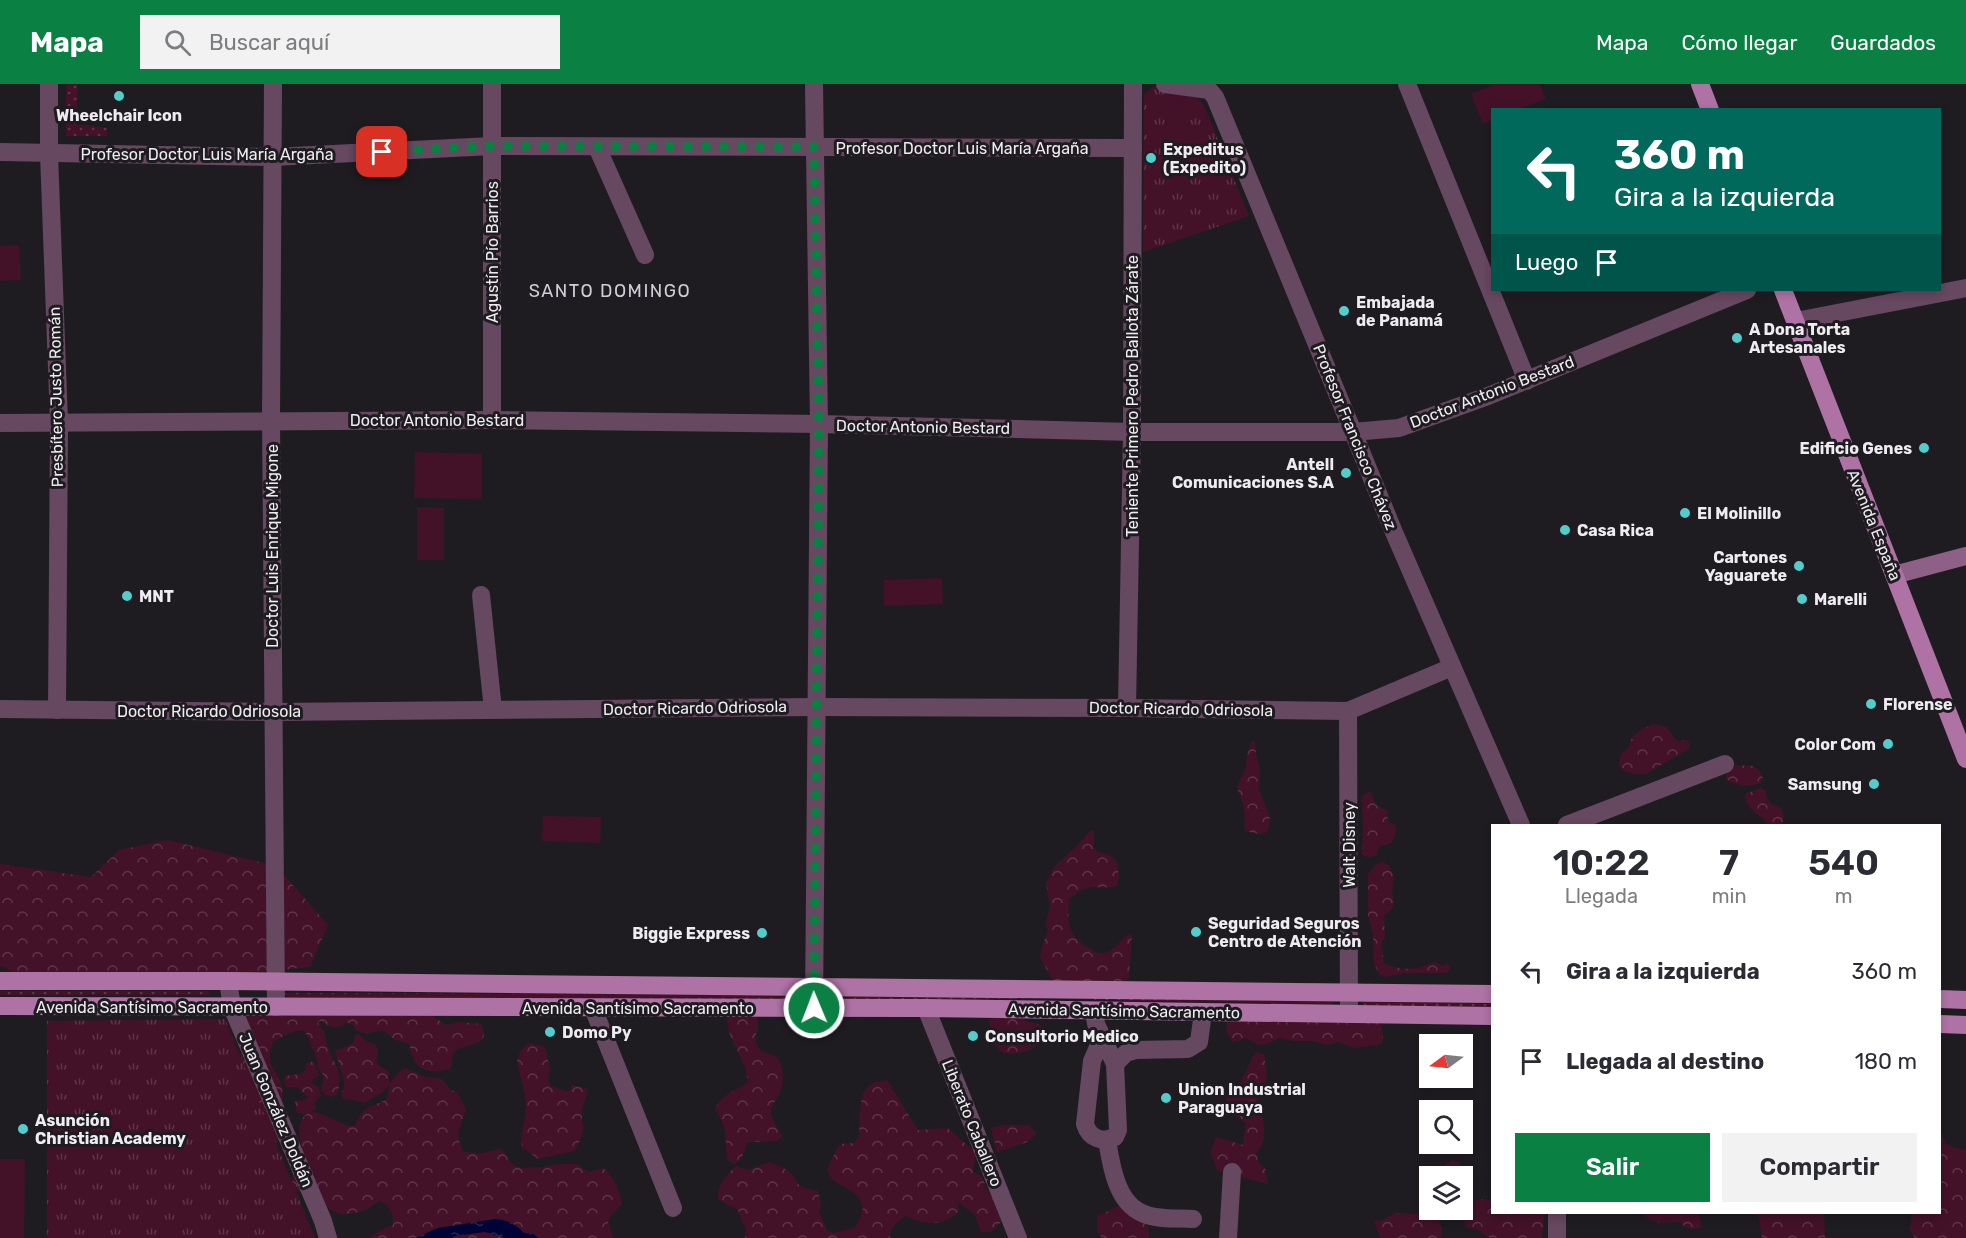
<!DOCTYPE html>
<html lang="es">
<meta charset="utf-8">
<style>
body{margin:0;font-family:Rubik,sans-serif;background:#f2f2f3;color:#2b2b33;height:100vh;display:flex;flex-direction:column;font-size:22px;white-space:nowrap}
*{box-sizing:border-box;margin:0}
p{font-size:20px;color:#7c7c81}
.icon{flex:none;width:33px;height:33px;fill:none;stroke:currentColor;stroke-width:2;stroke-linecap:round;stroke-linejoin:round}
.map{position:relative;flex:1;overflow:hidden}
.sheet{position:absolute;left:1491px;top:740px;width:450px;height:390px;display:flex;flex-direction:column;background:#fff;border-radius:0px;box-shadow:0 3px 9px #0003}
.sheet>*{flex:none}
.hud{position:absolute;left:1491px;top:24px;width:450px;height:183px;border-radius:0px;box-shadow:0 3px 9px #0003;background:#00695c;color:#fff;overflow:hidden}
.needle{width:39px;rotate:255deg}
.tools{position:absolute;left:1419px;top:950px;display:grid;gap:12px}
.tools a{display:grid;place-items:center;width:54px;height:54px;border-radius:0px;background:#fff;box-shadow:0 3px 9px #0003;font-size:30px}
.pin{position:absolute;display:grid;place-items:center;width:51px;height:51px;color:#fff;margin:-26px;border-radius:12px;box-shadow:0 3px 9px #0006}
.me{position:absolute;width:66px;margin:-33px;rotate:359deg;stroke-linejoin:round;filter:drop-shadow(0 0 4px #0008)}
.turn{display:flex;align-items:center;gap:21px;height:126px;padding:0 24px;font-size:27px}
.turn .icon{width:78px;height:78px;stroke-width:2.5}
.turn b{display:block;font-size:42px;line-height:51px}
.then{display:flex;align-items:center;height:57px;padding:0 24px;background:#0003;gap:12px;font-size:22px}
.eta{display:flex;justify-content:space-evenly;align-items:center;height:102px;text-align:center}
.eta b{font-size:36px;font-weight:600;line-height:42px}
.action{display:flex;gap:12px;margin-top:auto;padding:12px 24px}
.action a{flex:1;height:69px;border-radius:0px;background:#0b8043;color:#fff;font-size:24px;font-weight:600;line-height:69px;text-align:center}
.action a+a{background:#f2f2f3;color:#2b2b33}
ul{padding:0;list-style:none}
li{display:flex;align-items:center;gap:18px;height:90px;padding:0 24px}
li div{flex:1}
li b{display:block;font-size:22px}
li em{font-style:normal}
header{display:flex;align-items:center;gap:36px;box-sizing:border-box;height:84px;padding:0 30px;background:#0b8043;color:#fff}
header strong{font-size:28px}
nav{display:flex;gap:33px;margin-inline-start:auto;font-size:21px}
.search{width:420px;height:54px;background:#f2f2f3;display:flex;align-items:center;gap:15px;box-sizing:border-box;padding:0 21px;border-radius:0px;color:#7c7c81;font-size:22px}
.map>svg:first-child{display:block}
</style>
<header>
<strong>Mapa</strong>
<div class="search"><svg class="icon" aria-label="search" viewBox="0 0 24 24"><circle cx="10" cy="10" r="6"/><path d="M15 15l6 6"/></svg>Buscar aquí</div>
<nav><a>Mapa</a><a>Cómo llegar</a><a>Guardados</a></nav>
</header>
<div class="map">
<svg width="1966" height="1154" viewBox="0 0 1966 1154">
<defs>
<pattern id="grass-dots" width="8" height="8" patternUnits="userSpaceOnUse" patternTransform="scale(1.5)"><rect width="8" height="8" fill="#431228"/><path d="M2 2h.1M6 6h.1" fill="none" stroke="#5e3548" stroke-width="1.8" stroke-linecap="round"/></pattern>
<pattern id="forest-crowns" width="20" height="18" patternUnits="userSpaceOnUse" patternTransform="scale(1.5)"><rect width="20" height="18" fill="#431228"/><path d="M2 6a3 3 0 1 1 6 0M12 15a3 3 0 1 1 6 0" fill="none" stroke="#5e3548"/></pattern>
<pattern id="park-tufts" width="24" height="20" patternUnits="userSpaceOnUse" patternTransform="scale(1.5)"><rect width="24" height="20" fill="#431228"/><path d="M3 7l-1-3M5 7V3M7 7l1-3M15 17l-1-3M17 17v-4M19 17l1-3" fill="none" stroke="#5e3548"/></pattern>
<pattern id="water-ripples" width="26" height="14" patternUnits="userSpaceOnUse" patternTransform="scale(1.5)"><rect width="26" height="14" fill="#000335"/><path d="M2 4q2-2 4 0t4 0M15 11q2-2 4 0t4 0" fill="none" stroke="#262853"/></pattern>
</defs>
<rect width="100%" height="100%" fill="#1f1c21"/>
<g fill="url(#grass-dots)">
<polygon points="66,0 78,0 76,40 107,44 107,52 66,52"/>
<polygon points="0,907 208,907 210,910 209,911 0,911"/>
<polygon points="287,909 795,911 797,914 795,916 287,913 285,910"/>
<polygon points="830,912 1064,914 832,916"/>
<polygon points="1093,913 1334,917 1334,918 1332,920 1095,916"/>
<polygon points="1364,916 1492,920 1492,924 1364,921 1362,918"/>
</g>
<g fill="url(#forest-crowns)">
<path d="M1653 640 1667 643 1674 654 1679 657 1687 656 1690 660V664L1646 690C1635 691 1614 689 1620 673 1622 668 1627 666 1629 662 1630 659 1631 655 1633 653 1637 647 1647 643 1653 640Z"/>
<path d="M1252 657H1255L1256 670 1260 686 1259 706 1270 732 1268 747C1261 753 1253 748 1245 747L1244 723 1237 703 1246 683 1247 671Z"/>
<path d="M1737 681 1754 682 1761 689 1763 695 1760 699C1747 704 1738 702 1726 695L1728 685Z"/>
<path d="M1760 704 1765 706 1768 716 1771 720C1783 721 1786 731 1782 741H1768C1761 729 1745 727 1745 710Z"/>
<path d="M1369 708 1372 710 1375 720 1387 727 1388 737 1396 742V749L1391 759 1379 762 1377 770C1373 774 1367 774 1362 771V767L1363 742 1362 714 1363 711Z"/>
<path d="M1091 746 1094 747V763L1097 768 1108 770 1117 777 1119 795 1117 802C1092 807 1093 796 1069 815 1068 837 1066 850 1087 863 1093 867 1099 871 1105 869 1116 866 1121 853 1132 850L1129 894 1126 897 1120 898H1054L1040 874 1042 862 1048 847 1046 840 1050 822 1046 799 1054 783 1076 763Z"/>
<polygon points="168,756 276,782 328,841 310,883 232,891 22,891 0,882 0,780 91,793 119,766"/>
<path d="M1383 778 1389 781 1394 794 1392 808 1394 822 1384 832 1385 853 1381 859 1384 879C1393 884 1408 886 1418 884 1424 883 1430 879 1436 878L1442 882 1447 879 1451 884 1446 889H1404L1385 893 1379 890 1374 879 1373 851 1368 831V790L1377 780Z"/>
<path d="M754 928C764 944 753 948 756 959 760 972 775 967 780 978 783 986 784 998 781 1006 779 1014 769 1022 771 1031 773 1038 779 1045 782 1052L777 1057 748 1058 740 1077 733 1080 727 1075C725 1052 728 1045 715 1025 721 1010 737 1007 748 998L745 983 729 949 727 934 732 930Z"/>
<path d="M428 929 446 941 460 938 481 940C494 966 461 957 453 970 452 974 452 981 450 985 439 988 425 990 416 979 412 973 411 965 408 959 403 958 398 957 394 955 389 952 387 947 382 947 374 947 366 952 358 947 353 944 357 943 351 940 341 935 341 952 321 937L318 938 325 950 327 961 337 984 340 994 338 1009 333 1013 326 1011 321 1006 324 992 317 982V975L305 947C293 945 284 952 273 958 264 984 277 982 282 1003 284 1008 280 1051 278 1055 277 1058 274 1060 271 1062L240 975 246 956 243 930Z"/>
<path d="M1000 930 1019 932 1028 938 1038 940 1045 945V952C1035 967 1017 972 1001 968L994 959 989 937Z"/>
<path d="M1228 936 1380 937 1383 952 1382 960 1354 964 1338 958 1327 961 1312 957H1295L1279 954C1263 962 1262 964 1246 954L1235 958 1232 957 1226 947Z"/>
<path d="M358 950 366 957 376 961 378 970 377 980 389 988V1000L399 988 405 984 426 993 442 995 451 1006 458 1009 466 1025C461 1043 454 1049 463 1067L478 1070 501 1065 514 1082 522 1084 544 1083 558 1080H576L589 1088 603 1084C613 1090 621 1109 622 1121L611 1131 608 1138 613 1154H369L379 1147 393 1141C394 1130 390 1122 380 1117 375 1119 371 1123 367 1125 337 1137 329 1128 314 1104L299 1108 293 1104C290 1090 297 1080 303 1068 300 1054 294 1039 308 1029L302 1030 297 1028 295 1018 298 1016H304L308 1013 297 1003H286L284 995 285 992 301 990 305 987V980L314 977 319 991 312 996 311 999 319 1003 321 1012 315 1018 316 1025 310 1028C327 1028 338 1042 354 1042 366 1019 367 1026 387 1015L389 1001 383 1008 364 1019 351 1015 344 1016C338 1009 345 1006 344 998 342 986 338 978 335 967 341 964 347 963 353 959L355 952Z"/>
<path d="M529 959 545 963 550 985 548 996 551 1002 569 1008 572 1001 588 1005C584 1022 579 1027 584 1044 582 1050 578 1064 574 1067L538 1075 522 1063C519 1048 527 1036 526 1021 525 1005 519 990 517 975L523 964Z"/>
<path d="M1257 968 1264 970C1268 995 1269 995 1257 1017 1263 1034 1270 1055 1256 1069L1259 1079 1265 1084 1268 1100 1242 1093 1239 1087H1218L1210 1069 1216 1053 1243 1061 1246 1039 1228 1026 1225 1010 1239 1002 1252 974Z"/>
<path d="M887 996 918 1046 948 1044 976 1069 973 1088C982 1091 985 1095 985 1104L997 1116 1001 1138 991 1148H981L975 1131 958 1118 959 1127C942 1144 924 1140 905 1132 897 1139 890 1143 890 1154H745L746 1145 737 1125 724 1119 718 1114C717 1099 727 1093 735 1082L749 1086 769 1078C780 1081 795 1089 798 1100L804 1104 818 1107 821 1121 819 1128 827 1147 834 1149 854 1144C883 1104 829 1107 828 1086 828 1080 837 1066 840 1060L854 1059 859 1053C860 1040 858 1009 869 1002 873 998 882 997 887 996Z"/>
<polygon points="1005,1041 1028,1041 1037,1050 1025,1059 997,1068 991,1044"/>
<polygon points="1940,1045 1945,1059 1956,1064 1966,1066 1966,1154 1915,1154 1910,1146 1912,1128 1940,1128"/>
<polygon points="1453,1076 1460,1079 1461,1092 1439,1092 1443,1089 1446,1080"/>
<polygon points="1463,1106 1475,1117 1484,1115 1492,1117 1492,1128 1545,1128 1542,1154 1490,1154 1476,1145 1467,1144 1463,1134 1452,1125 1462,1125"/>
<polygon points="1119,1122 1123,1122 1148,1142 1149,1154 1102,1154 1097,1147 1097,1132"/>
<path d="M1643 1128H1698L1701 1140 1700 1144C1692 1146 1684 1144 1680 1138 1667 1138 1649 1142 1643 1128Z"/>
<polygon points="1751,1128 1824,1128 1825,1154 1762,1154 1759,1133"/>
<polygon points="1395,1129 1437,1131 1442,1146 1440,1154 1380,1154 1374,1136 1381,1137"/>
</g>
<g fill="url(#park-tufts)">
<polygon points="1154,2 1192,9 1204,21 1249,132 1143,168 1144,11"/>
<polygon points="225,935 315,1154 47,1154 47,937"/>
</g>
<g fill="#431228">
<polygon points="1496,0 1540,0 1546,15 1519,25 1492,26 1492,36 1483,40 1471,10"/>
<polygon points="1184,14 1185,57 1166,58 1165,15"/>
<polygon points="19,161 21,196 0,197 0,162"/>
<polygon points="415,368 482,370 482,415 414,414"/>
<polygon points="417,423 444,424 444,476 417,476"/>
<polygon points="942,494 943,520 884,522 884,496"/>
<polygon points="543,732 601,733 600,759 542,757"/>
<polygon points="0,1075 25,1075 24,1154 0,1154"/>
</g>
<path fill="url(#water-ripples)" d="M495 1135C507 1136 516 1140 524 1149L534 1150 538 1154H505L485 1148 455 1152 451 1154H415L438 1144Z"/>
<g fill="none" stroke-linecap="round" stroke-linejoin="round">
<g stroke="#664861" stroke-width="18">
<polyline points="49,0 49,70 59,338 57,626"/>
<polyline points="1407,0 1527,297"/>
<polyline points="597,63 645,171"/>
<polyline points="0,68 273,73 492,62 1133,64"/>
<polyline points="1796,237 1966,204"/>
<polyline points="492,336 492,0"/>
<polyline points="0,339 492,336 819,340 1132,348 1353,348 1215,13 1209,6 1165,0"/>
<polyline points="481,511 493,626"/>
<polyline points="1127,624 1132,348 1133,0"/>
<polyline points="0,625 273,628 816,623 1127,624 1348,627 1452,583"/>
<polyline points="1348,627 1349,930"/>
<polyline points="1567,741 1725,680"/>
<polyline points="593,924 673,1124"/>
<polyline points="814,924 819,340 814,0"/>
<polyline points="926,924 1018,1154"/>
<path d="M1094 927 1096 940 1115 980 1118 1046 1115 1053C1102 1059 1089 1054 1085 1040L1092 977 1102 954"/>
<polyline points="1115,980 1126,969 1136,966 1188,965 1199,958 1203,928"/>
<path d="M1107 1056C1111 1080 1116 1118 1142 1129 1156 1136 1177 1134 1193 1135"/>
<polyline points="1228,1154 1232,1088"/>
</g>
<g stroke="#664861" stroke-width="18">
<polyline points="273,0 271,336 276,923"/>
<polyline points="1521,741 1393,446 1353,348 1399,344 1488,312 1747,206"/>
<polyline points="228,897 232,923 323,1137 328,1154"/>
<polyline points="1557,1154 1557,1128"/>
</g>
<polyline stroke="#8f6087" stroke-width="18" points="1894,491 1966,472"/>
<g stroke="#af72a5" stroke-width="18">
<polyline points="1700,0 1710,26"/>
<polyline points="1783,206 1966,675"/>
<polyline points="0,897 228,897 1492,910"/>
<polyline points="1940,915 1966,916"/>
<polyline points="0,922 926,924 1492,932"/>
<polyline points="1940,940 1966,941"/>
</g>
</g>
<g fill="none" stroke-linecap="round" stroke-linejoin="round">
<polyline stroke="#0b8043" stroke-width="10" stroke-dasharray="0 18" points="382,68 492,62 814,63 819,340 814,924"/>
</g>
<g fill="#52cdcc" stroke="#1f1c21" stroke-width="2">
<circle cx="119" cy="12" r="6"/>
<circle cx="1151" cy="74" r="6"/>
<circle cx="1344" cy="227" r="6"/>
<circle cx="1737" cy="254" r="6"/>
<circle cx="1924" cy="364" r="6"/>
<circle cx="1346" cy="389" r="6"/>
<circle cx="1685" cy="429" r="6"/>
<circle cx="1565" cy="446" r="6"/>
<circle cx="1799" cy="482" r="6"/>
<circle cx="127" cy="512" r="6"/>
<circle cx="1802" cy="515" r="6"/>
<circle cx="1871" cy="620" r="6"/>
<circle cx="1888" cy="660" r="6"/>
<circle cx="1874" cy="700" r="6"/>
<circle cx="1196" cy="848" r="6"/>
<circle cx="762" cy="849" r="6"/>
<circle cx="550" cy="948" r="6"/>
<circle cx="973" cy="952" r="6"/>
<circle cx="1166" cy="1014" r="6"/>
<circle cx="23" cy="1045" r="6"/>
</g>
<g text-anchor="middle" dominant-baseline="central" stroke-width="6" stroke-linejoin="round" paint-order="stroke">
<g font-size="16" font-weight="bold" fill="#eeecf0" stroke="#1f1c21" text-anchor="start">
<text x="119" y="31" text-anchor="middle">Wheelchair Icon</text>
<text x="1163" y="65">Expeditus<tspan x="1163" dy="18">(Expedito)</tspan></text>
<text x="1356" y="218">Embajada<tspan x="1356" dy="18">de Panamá</tspan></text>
<text x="1749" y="245">A Dona Torta<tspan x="1749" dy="18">Artesanales</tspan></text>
<text x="1912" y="364" text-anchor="end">Edificio Genes</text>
<text x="1334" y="380" text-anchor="end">Antell<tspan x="1334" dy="18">Comunicaciones S.A</tspan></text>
<text x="1697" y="429">El Molinillo</text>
<text x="1577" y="446">Casa Rica</text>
<text x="1787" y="473" text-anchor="end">Cartones<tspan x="1787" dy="18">Yaguarete</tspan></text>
<text x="139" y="512">MNT</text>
<text x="1814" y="515">Marelli</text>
<text x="1883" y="620">Florense</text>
<text x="1876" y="660" text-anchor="end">Color Com</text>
<text x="1862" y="700" text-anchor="end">Samsung</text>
<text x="1208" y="839">Seguridad Seguros<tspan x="1208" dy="18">Centro de Atención</tspan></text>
<text x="750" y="849" text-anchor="end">Biggie Express</text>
<text x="562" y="948">Domo Py</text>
<text x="985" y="952">Consultorio Medico</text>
<text x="1178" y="1005">Union Industrial<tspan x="1178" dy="18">Paraguaya</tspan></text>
<text x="35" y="1036">Asunción<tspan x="35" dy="18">Christian Academy</tspan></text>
</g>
<g font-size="16" fill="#eeecf0" stroke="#1f1c21">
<text x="962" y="64">Profesor Doctor Luis María Argaña</text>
<text x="207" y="70">Profesor Doctor Luis María Argaña</text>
<text transform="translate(492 168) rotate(-90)">Agustín Pío Barrios</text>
<text transform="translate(1492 308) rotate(-21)">Doctor Antonio Bestard</text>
<text transform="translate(1132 312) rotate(-90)">Teniente Primero Pedro Ballota Zárate</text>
<text transform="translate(56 313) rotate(-91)">Presbítero Justo Román</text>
<text x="437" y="336">Doctor Antonio Bestard</text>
<text transform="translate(923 343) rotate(1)">Doctor Antonio Bestard</text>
<text transform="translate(1355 353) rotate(68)">Profesor Francisco Chávez</text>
<text transform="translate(1874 441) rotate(68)">Avenida España</text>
<text transform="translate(272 462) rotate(-90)">Doctor Luis Enrique Migone</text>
<text transform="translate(695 624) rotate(-1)">Doctor Ricardo Odriosola</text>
<text transform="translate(1181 625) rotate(1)">Doctor Ricardo Odriosola</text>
<text x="209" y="627">Doctor Ricardo Odriosola</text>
<text transform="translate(1349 761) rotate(-90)">Walt Disney</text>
<text x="152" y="923">Avenida Santísimo Sacramento</text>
<text x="638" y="924">Avenida Santísimo Sacramento</text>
<text transform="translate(1124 927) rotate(1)">Avenida Santísimo Sacramento</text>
<text transform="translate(276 1026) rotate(67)">Juan González Doldán</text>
<text transform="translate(972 1039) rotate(68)">Liberato Caballero</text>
</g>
<g font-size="18" letter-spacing="1.5" fill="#d1cdd4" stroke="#1f1c21">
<text x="610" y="207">SANTO DOMINGO</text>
</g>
</g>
</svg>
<div class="tools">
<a><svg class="needle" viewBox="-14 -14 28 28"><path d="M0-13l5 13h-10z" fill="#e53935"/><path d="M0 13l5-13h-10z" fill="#7c7c81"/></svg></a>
<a><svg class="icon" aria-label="search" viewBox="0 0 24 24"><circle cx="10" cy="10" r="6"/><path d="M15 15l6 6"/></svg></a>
<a><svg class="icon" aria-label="layers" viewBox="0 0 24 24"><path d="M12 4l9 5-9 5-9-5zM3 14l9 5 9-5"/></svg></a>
</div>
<div class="pin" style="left:382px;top:68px;background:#d93025"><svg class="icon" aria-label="arrive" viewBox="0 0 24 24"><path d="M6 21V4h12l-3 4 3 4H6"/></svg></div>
<svg class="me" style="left:814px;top:924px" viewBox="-20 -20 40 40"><circle r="17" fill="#0b8043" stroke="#fff" stroke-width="3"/><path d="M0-11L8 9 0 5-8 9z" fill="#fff"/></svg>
<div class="hud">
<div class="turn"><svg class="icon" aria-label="left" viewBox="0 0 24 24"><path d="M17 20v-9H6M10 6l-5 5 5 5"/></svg><div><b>360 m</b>Gira a la izquierda</div></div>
<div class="then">Luego<svg class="icon" aria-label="arrive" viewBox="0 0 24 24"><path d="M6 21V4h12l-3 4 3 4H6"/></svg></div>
</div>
<section class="sheet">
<div class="eta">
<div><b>10:22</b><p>Llegada</p></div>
<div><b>7</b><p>min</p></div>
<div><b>540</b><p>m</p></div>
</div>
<ul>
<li><svg class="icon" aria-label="left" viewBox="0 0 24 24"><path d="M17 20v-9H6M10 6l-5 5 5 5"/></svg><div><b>Gira a la izquierda</b></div><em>360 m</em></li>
<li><svg class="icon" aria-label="arrive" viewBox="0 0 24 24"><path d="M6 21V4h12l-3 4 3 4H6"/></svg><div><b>Llegada al destino</b></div><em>180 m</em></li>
</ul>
<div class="action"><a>Salir</a><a>Compartir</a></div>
</section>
</div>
